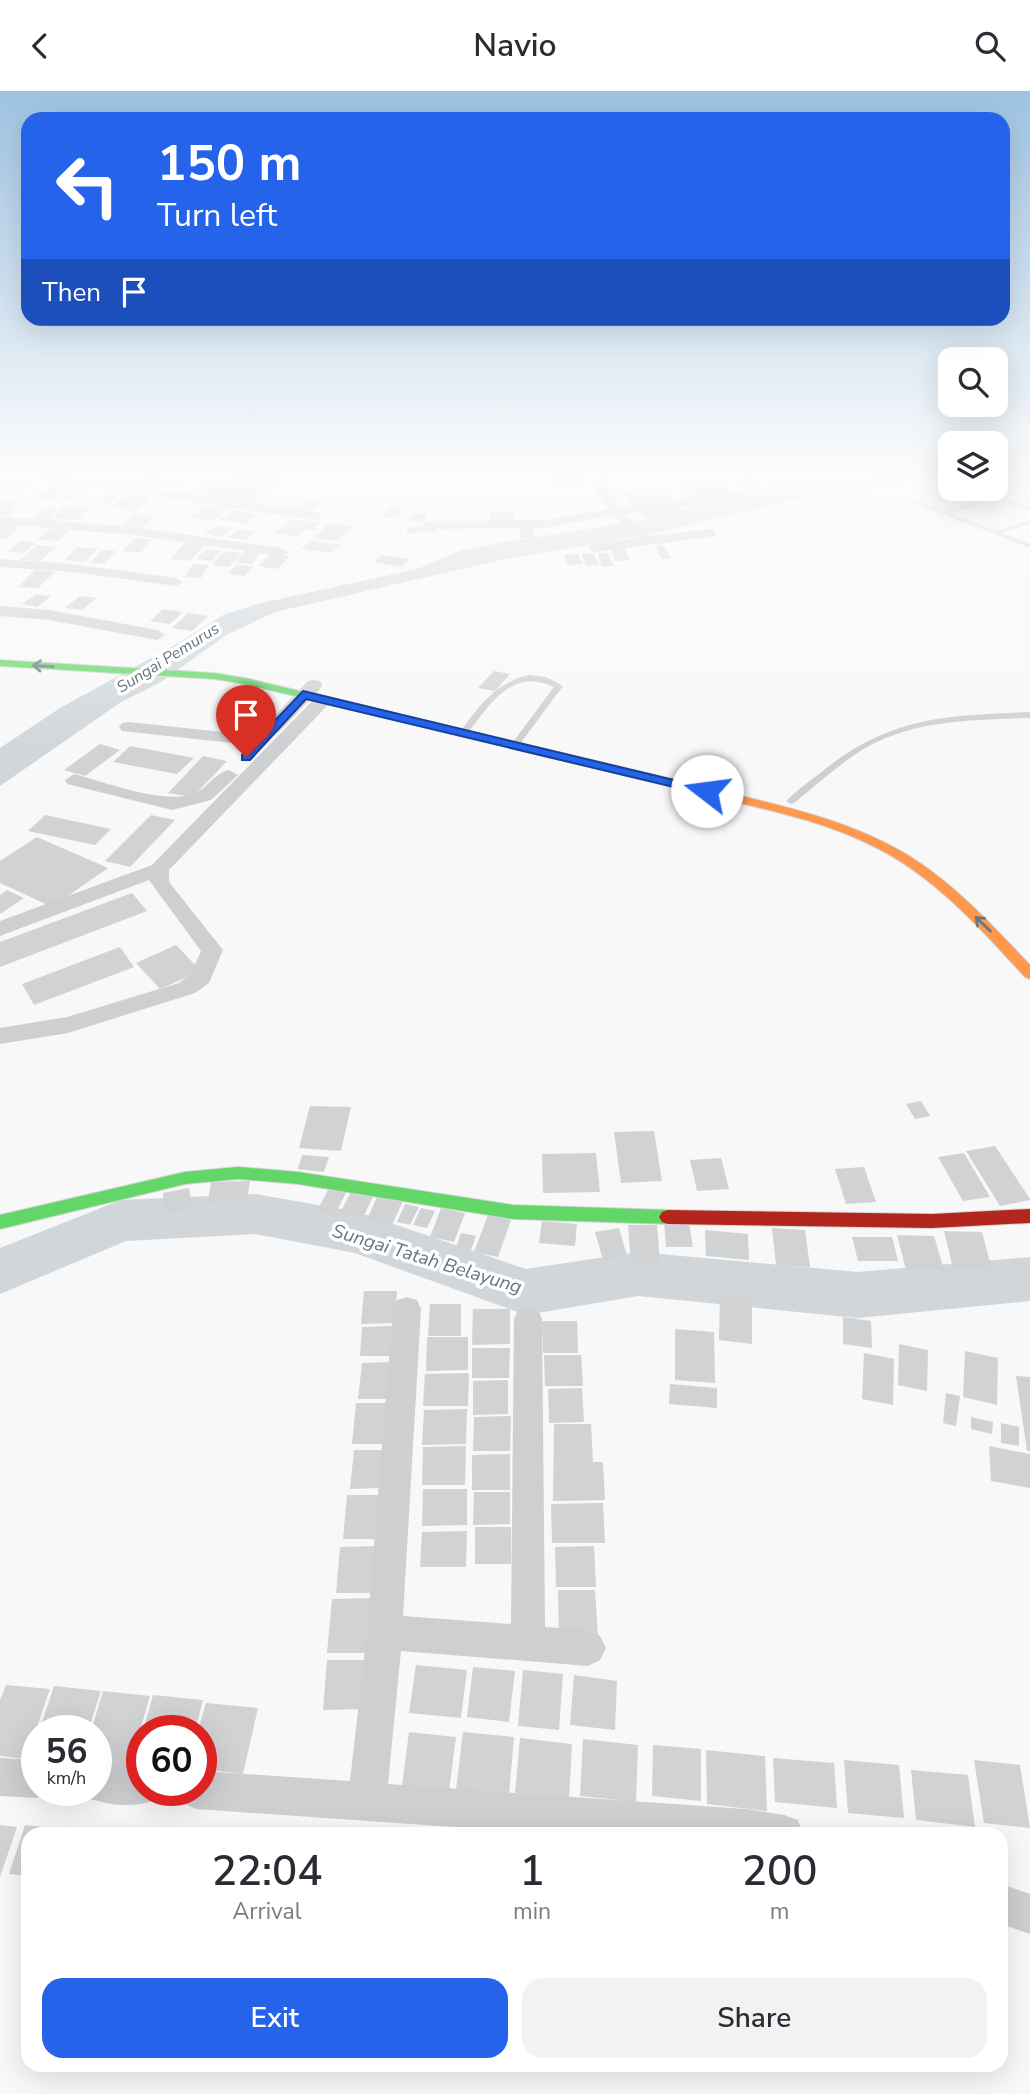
<!DOCTYPE html>
<style>
body{margin:0;font-family:"Nunito Sans",sans-serif;background:#f2f2f3;color:#2b2b33;height:100vh;display:flex;flex-direction:column;font-size:26px;white-space:nowrap}
*{box-sizing:border-box;margin:0}
p{font-size:23px;color:#7c7c81}
.icon{flex:none;width:38px;height:38px;fill:none;stroke:currentColor;stroke-width:2;stroke-linecap:round;stroke-linejoin:round}
.map{position:relative;flex:1;overflow:hidden}
.details{position:absolute;left:21px;top:1736px;width:987px;height:245px;display:flex;flex-direction:column;background:#fff;border-radius:21px;box-shadow:0 7px 28px #0002}
.details>*{flex:none}
.guide{position:absolute;left:21px;top:21px;width:989px;height:214px;border-radius:21px;box-shadow:0 7px 28px #0002;background:#2563eb;color:#fff;overflow:hidden}
.controls{position:absolute;left:938px;top:256px;display:grid;gap:14px}
.controls a{display:grid;place-items:center;width:70px;height:70px;border-radius:14px;background:#fff;box-shadow:0 7px 28px #0002;font-size:35px}
.speed{position:absolute;left:21px;top:1624px;display:flex;gap:14px;font-size:35px;font-weight:700;text-align:center}
.speed>*{display:grid;place-content:center;width:91px;height:91px;border-radius:50%;background:#fff;box-shadow:0 7px 28px #0002;line-height:1}
.speed small{font-size:18px;font-weight:400}
.speed .limit{border:10px solid #d22;background:#fff;color:#111}
.pin{position:absolute;display:grid;place-items:center;width:60px;height:60px;color:#fff;margin:-72px -30px;border-radius:50% 50% 50% 0;rotate:-45deg;box-shadow:0 0 7px #0007}
.pin .icon{rotate:45deg}
.me{position:absolute;width:77px;margin:-38px;rotate:285deg;stroke-linejoin:round;filter:drop-shadow(0 0 5px #0008)}
.turn{display:flex;align-items:center;gap:24px;height:147px;padding:0 21px;font-size:32px}
.turn .icon{width:91px;height:91px;stroke-width:2.5}
.turn b{display:block;font-size:49px;line-height:60px}
.then{display:flex;align-items:center;height:66px;padding:0 21px;background:#0003;gap:14px;font-size:26px}
.eta{display:flex;justify-content:space-evenly;align-items:center;height:119px;text-align:center}
.eta b{font-size:42px;font-weight:600;line-height:49px}
.action{display:flex;gap:14px;margin-top:auto;padding:14px 21px}
.action a{flex:1;height:80px;border-radius:21px;background:#2563eb;color:#fff;font-size:28px;font-weight:600;line-height:80px;text-align:center}
.action a+a{background:#f2f2f3;color:#2b2b33}
header{display:flex;justify-content:space-between;align-items:center;height:91px;padding:0 21px;background:#fff;font-size:32px;font-weight:600}
.map>svg:first-child{display:block}
</style>
<header><svg class="icon" aria-label="back" viewBox="0 0 24 24"><path d="M15 5l-7 7 7 7"/></svg>Navio<svg class="icon" aria-label="search" viewBox="0 0 24 24"><circle cx="10" cy="10" r="6"/><path d="M15 15l6 6"/></svg></header>
<div class="map">
<svg width="1030" height="2003" viewBox="0 0 1030 2003">
<rect width="100%" height="100%" fill="#f8f8f8"/>
<polygon fill="#d0d6da" points="552,445 567,457 501,469 275,521 226,544 161,591 121,611 0,695 0,657 60,617 180,551 223,524 257,513 417,478 461,459"/>
<g fill="none" stroke-linecap="round" stroke-linejoin="round">
<g fill="#d0d6da" fill-rule="evenodd">
<polygon points="896,379 939,379 935,384 855,402 801,407 648,444 494,469 484,467 481,461 484,455 494,453 648,428 801,393 855,388"/>
<polygon points="255,1103 358,1121 526,1178 638,1161 858,1181 1030,1166 1030,1210 858,1227 638,1205 526,1224 355,1162 255,1143 126,1150 0,1203 0,1157 121,1109"/>
</g>
</g>
<g fill="#d0d2d3">
<polygon points="106,379 121,379 107,388 93,386"/>
<polygon points="750,379 774,379 778,385 754,386"/>
<polygon points="248,380 285,385 249,414 210,409"/>
<polygon points="145,383 170,386 155,396 130,393"/>
<polygon points="553,383 585,383 585,389 583,392 554,393"/>
<polygon points="1030,384 1030,394 1019,396 1008,392 1018,390"/>
<polygon points="175,386 189,387 174,398 160,396"/>
<polygon points="11,387 31,390 8,405 0,403 0,393"/>
<polygon points="207,391 224,394 209,405 192,403"/>
<polygon points="784,392 794,400 764,403 758,398"/>
<polygon points="701,393 726,394 732,403 691,407 684,394"/>
<polygon points="52,395 69,397 52,408 34,406"/>
<polygon points="76,396 90,397 74,408 60,406"/>
<polygon points="645,398 651,405 667,403 672,408 632,415 621,400"/>
<polygon points="109,401 123,403 108,413 94,411"/>
<polygon points="127,404 152,407 136,420 111,417"/>
<polygon points="721,407 728,415 711,418 713,420 688,419 683,412"/>
<polygon points="2,410 21,410 9,424 0,424"/>
<polygon points="306,410 320,412 311,420 296,417"/>
<polygon points="676,412 686,425 653,425 656,428 647,429 640,421"/>
<polygon points="205,415 229,418 212,430 188,427"/>
<polygon points="61,416 88,416 81,428 54,428"/>
<polygon points="388,416 403,417 398,428 383,427"/>
<polygon points="42,417 58,417 51,428 34,428"/>
<polygon points="234,419 259,423 246,433 219,429"/>
<polygon points="492,420 514,421 513,429 490,429"/>
<polygon points="413,422 427,423 424,431 410,431"/>
<polygon points="134,424 154,426 142,437 121,434"/>
<polygon points="292,428 321,431 314,439 305,438 298,445 274,442 281,436 302,438 284,435"/>
<polygon points="0,432 22,432 8,448 0,448"/>
<polygon points="329,432 353,435 338,450 313,447"/>
<polygon points="216,435 233,437 222,446 204,443"/>
<polygon points="520,435 533,435 534,447 520,447"/>
<polygon points="407,436 436,436 436,441 407,442"/>
<polygon points="49,438 69,438 59,450 38,449"/>
<polygon points="239,438 255,441 245,449 228,447"/>
<polygon points="135,447 153,448 140,462 122,460"/>
<polygon points="20,450 36,452 24,462 8,461"/>
<polygon points="311,450 341,454 331,462 301,458"/>
<polygon points="185,452 205,453 190,470 170,468"/>
<polygon points="37,454 56,456 40,470 21,469"/>
<polygon points="655,455 664,455 671,468 662,468"/>
<polygon points="77,456 98,458 90,465 83,464 90,466 84,471 65,469"/>
<polygon points="611,457 625,457 630,469 615,470"/>
<polygon points="206,458 222,459 212,470 196,468"/>
<polygon points="102,459 116,460 104,473 90,472"/>
<polygon points="245,459 261,460 252,473 236,472"/>
<polygon points="224,460 242,462 229,476 212,474"/>
<polygon points="594,462 599,474 586,475 581,463"/>
<polygon points="597,462 608,462 614,475 602,476"/>
<polygon points="270,463 290,465 278,478 258,475"/>
<polygon points="578,463 582,473 568,474 564,464"/>
<polygon points="382,464 410,468 402,476 374,471"/>
<polygon points="193,473 209,474 201,487 185,486"/>
<polygon points="236,474 253,475 245,485 228,483"/>
<polygon points="35,479 55,481 38,497 18,496"/>
<polygon points="36,503 51,505 37,516 22,513"/>
<polygon points="80,505 97,507 82,519 65,517"/>
<polygon points="163,518 183,521 170,533 150,530"/>
<polygon points="188,522 208,525 192,540 172,537"/>
<polygon points="494,580 510,583 495,600 478,597"/>
<polygon points="100,653 120,659 85,685 64,679"/>
<polygon points="130,655 194,667 177,683 113,671"/>
<polygon points="203,665 227,670 193,706 168,702"/>
<polygon points="45,724 111,738 95,754 28,740"/>
<polygon points="151,724 175,729 130,776 105,770"/>
<polygon points="37,746 108,777 52,816 0,792 0,770"/>
<polygon points="7,799 24,807 0,823 0,804"/>
<polygon points="132,802 147,820 0,876 0,851"/>
<polygon points="176,854 201,880 160,898 136,872"/>
<polygon points="120,856 134,876 34,914 22,893"/>
<polygon points="921,1010 930,1025 915,1028 906,1013"/>
<polygon points="310,1015 351,1016 341,1060 299,1057"/>
<polygon points="654,1040 662,1090 621,1092 614,1041"/>
<polygon points="995,1055 1030,1108 1030,1109 1000,1115 966,1060"/>
<polygon points="596,1062 600,1101 543,1102 542,1063"/>
<polygon points="964,1062 990,1106 963,1110 938,1066"/>
<polygon points="302,1064 329,1066 324,1081 298,1078"/>
<polygon points="721,1067 729,1098 697,1100 690,1069"/>
<polygon points="864,1076 876,1111 846,1113 835,1078"/>
<polygon points="250,1090 247,1109 208,1111 211,1091"/>
<polygon points="330,1095 347,1100 334,1125 317,1120"/>
<polygon points="189,1097 192,1117 165,1122 163,1102"/>
<polygon points="351,1101 373,1106 362,1128 340,1122"/>
<polygon points="378,1104 403,1110 392,1134 367,1128"/>
<polygon points="405,1113 419,1116 410,1134 397,1131"/>
<polygon points="421,1117 435,1120 427,1137 413,1134"/>
<polygon points="441,1117 465,1122 454,1151 430,1146"/>
<polygon points="488,1124 511,1129 498,1166 474,1161"/>
<polygon points="542,1130 577,1133 575,1155 539,1152"/>
<polygon points="664,1131 689,1131 693,1156 666,1156"/>
<polygon points="628,1134 657,1134 660,1172 631,1172"/>
<polygon points="619,1137 627,1165 603,1169 595,1141"/>
<polygon points="772,1137 805,1139 810,1176 776,1174"/>
<polygon points="705,1139 748,1143 749,1169 706,1165"/>
<polygon points="944,1140 982,1141 992,1179 953,1177"/>
<polygon points="461,1142 476,1145 471,1159 456,1156"/>
<polygon points="897,1144 934,1145 944,1179 906,1179"/>
<polygon points="852,1146 892,1146 898,1170 858,1170"/>
<polygon points="364,1200 397,1200 395,1232 361,1233"/>
<polygon points="720,1203 752,1206 752,1253 719,1249"/>
<polygon points="430,1213 461,1213 461,1245 428,1245"/>
<polygon points="473,1218 510,1218 510,1253 472,1254"/>
<polygon points="843,1226 871,1230 872,1257 843,1253"/>
<polygon points="542,1230 577,1230 578,1262 543,1262"/>
<polygon points="392,1235 390,1265 360,1265 362,1236"/>
<polygon points="675,1238 714,1241 715,1292 675,1289"/>
<polygon points="427,1246 468,1246 468,1279 426,1280"/>
<polygon points="899,1253 928,1259 927,1300 898,1294"/>
<polygon points="472,1257 510,1257 509,1287 472,1287"/>
<polygon points="965,1260 998,1267 997,1314 963,1306"/>
<polygon points="864,1262 894,1268 893,1314 862,1308"/>
<polygon points="544,1264 581,1264 583,1295 545,1295"/>
<polygon points="392,1271 389,1308 358,1308 362,1272"/>
<polygon points="469,1282 468,1315 423,1315 425,1283"/>
<polygon points="1016,1285 1030,1286 1030,1360 1027,1360"/>
<polygon points="508,1289 508,1323 473,1324 473,1290"/>
<polygon points="670,1293 717,1297 717,1317 669,1313"/>
<polygon points="582,1297 584,1331 549,1332 548,1298"/>
<polygon points="946,1302 960,1305 956,1335 943,1332"/>
<polygon points="356,1312 387,1312 384,1353 352,1353"/>
<polygon points="467,1318 466,1353 422,1354 424,1319"/>
<polygon points="511,1325 510,1360 473,1360 474,1326"/>
<polygon points="971,1326 993,1331 992,1343 971,1338"/>
<polygon points="1001,1332 1019,1336 1019,1355 1001,1352"/>
<polygon points="554,1333 591,1333 593,1371 603,1371 605,1409 553,1410"/>
<polygon points="466,1355 465,1394 422,1394 423,1356"/>
<polygon points="989,1355 1030,1363 1030,1397 991,1390"/>
<polygon points="354,1359 383,1359 380,1397 350,1398"/>
<polygon points="510,1363 510,1399 472,1399 472,1364"/>
<polygon points="423,1398 467,1398 467,1434 422,1435"/>
<polygon points="474,1401 510,1401 510,1433 473,1434"/>
<polygon points="347,1404 382,1404 378,1448 343,1448"/>
<polygon points="603,1412 605,1452 552,1452 551,1413"/>
<rect x="475" y="1436" width="36" height="37"/>
<polygon points="467,1440 466,1476 420,1476 422,1441"/>
<polygon points="377,1455 374,1502 336,1502 340,1456"/>
<polygon points="594,1455 596,1496 556,1496 555,1456"/>
<polygon points="558,1499 595,1499 598,1545 559,1546"/>
<polygon points="374,1507 370,1562 327,1562 332,1508"/>
<polygon points="327,1569 374,1569 371,1618 323,1619"/>
<polygon points="416,1574 467,1579 461,1627 409,1622"/>
<polygon points="473,1576 515,1580 509,1631 467,1626"/>
<polygon points="523,1579 563,1583 559,1639 518,1635"/>
<polygon points="574,1584 617,1590 615,1639 570,1634"/>
<polygon points="6,1594 50,1598 26,1668 0,1665 0,1609"/>
<polygon points="54,1595 101,1600 88,1640 39,1640"/>
<polygon points="103,1600 150,1605 129,1677 96,1673 96,1640 91,1640"/>
<polygon points="153,1604 203,1609 195,1640 143,1640"/>
<polygon points="206,1612 258,1617 243,1683 201,1678 201,1640 198,1640"/>
<polygon points="409,1641 456,1646 449,1700 402,1695"/>
<polygon points="463,1641 514,1646 509,1704 456,1698"/>
<polygon points="141,1646 142,1678 132,1677"/>
<polygon points="520,1647 572,1653 569,1708 515,1702"/>
<polygon points="583,1648 638,1654 636,1711 580,1705"/>
<polygon points="653,1654 701,1658 701,1710 652,1705"/>
<polygon points="706,1659 765,1665 767,1720 707,1713"/>
<polygon points="773,1667 834,1672 837,1717 775,1711"/>
<polygon points="844,1669 899,1674 904,1727 848,1722"/>
<polygon points="974,1669 1020,1674 1030,1737 984,1732"/>
<polygon points="911,1679 968,1684 975,1736 916,1729"/>
<polygon points="0,1734 17,1736 0,1786"/>
<polygon points="25,1734 69,1739 67,1743 28,1743 28,1785 9,1783"/>
<polygon points="85,1737 126,1741 126,1743 83,1743"/>
</g>
<g fill="none" stroke-linecap="round" stroke-linejoin="round">
<g stroke="#d4d5d6" stroke-width="2">
<g id="fast">
<polygon points="0,569 214,582 245,587 702,695 708,699 702,703 245,593 214,588 0,575"/>
<polygon points="238,1076 298,1081 513,1114 668,1119 674,1121 677,1126 674,1131 668,1133 513,1128 298,1093 238,1088 185,1093 0,1138 0,1124 185,1081"/>
</g>
</g>
<g stroke="#d4d5d6" stroke-width="2">
<path id="slow" d="M702 695C771 713 844 726 906 763 954 792 992 834 1030 874V888L1025 886C981 838 936 787 877 757 821 728 758 717 698 702V696Z"/>
</g>
<g stroke="#d4d5d6" stroke-width="2">
<polygon id="jam" points="1030,1118 1030,1132 932,1137 668,1133 662,1131 659,1126 662,1121 668,1119 932,1123"/>
</g>
<g fill="#cecfd1" fill-rule="evenodd">
<polygon points="997,405 1030,415 1030,419 997,409 950,422 996,440 1030,429 1030,433 1002,442 1030,453 1030,457 907,409 912,408 944,420"/>
<path d="M529 584 546 586 563 595 517 657 510 655 554 596C511 576 489 614 466 645H460V641C480 614 495 592 529 584Z"/>
<path d="M1030 621V627C975 629 917 628 867 656 841 671 818 693 794 712L791 713 786 710C796 700 808 691 819 683 890 625 943 625 1030 621Z"/>
</g>
<g fill="#cecfd1" fill-rule="evenodd">
<polygon points="0,379 25,379 205,405 242,379 255,379 219,407 316,421 323,425 316,429 3,383"/>
<polygon points="595,379 607,379 609,401 620,416 737,401 743,397 737,379 749,379 756,398 741,408 626,423 650,445 710,438 715,439 715,445 595,461 590,460 590,454 636,447 613,424 544,437 429,438 422,434 429,430 544,429 608,418 597,401"/>
<polygon points="0,425 132,436 282,457 289,461 282,465 132,444 0,433"/>
<polygon points="0,468 72,473 176,487 183,491 176,495 72,481 0,476"/>
<polygon points="0,515 49,519 157,539 165,544 157,549 49,529 0,525"/>
<polygon points="314,589 320,590 322,594 320,598 279,641 267,641 264,637 267,633 308,590"/>
<polygon points="323,604 331,609 329,613 169,779 169,791 223,859 209,892 195,902 68,942 0,953 0,937 67,926 179,892 191,883 201,860 149,789 0,845 0,830 152,774 317,605"/>
<polygon points="128,631 261,645 270,650 261,655 122,640 119,636 122,632"/>
<path d="M229 679 238 684 211 709 172 719 67 693 65 689 74 683C105 691 169 716 198 701 209 694 216 682 229 679Z"/>
<polygon points="407,1206 417,1209 421,1218 403,1525 511,1533 514,1228 518,1219 528,1216 538,1219 542,1228 545,1536 588,1539 600,1545 606,1557 600,1569 588,1575 401,1560 388,1693 746,1718 784,1724 798,1729 803,1743 554,1743 196,1718 183,1712 177,1699 201,1699 201,1680 350,1690 367,1541 393,1218 397,1209"/>
<polygon points="0,1667 37,1669 37,1699 51,1699 50,1701 37,1707 0,1705"/>
<path d="M96 1673 142 1677V1699H160L155 1709C134 1718 104 1714 83 1705L80 1699H96Z"/>
<polygon points="1001,1793 1030,1803 1030,1843 1001,1833"/>
</g>
<use href="#fast" fill="#63d668" fill-rule="evenodd"/>
<use href="#slow" fill="#ff974d" fill-rule="evenodd"/>
<use href="#jam" fill="#b3261e" fill-rule="evenodd"/>
</g>
<defs><path id="oneway-shaft" d="M-6 0H5M1.5-3L5.5 0L1.5 3" fill="none" stroke-width="1.6" stroke-linecap="round" stroke-linejoin="round" transform="scale(1.75)"/></defs>
<g stroke="#687687">
<use href="#oneway-shaft" transform="translate(43 575) rotate(-177)"/>
<use href="#oneway-shaft" transform="translate(983 833) rotate(-137)"/>
</g>
<linearGradient id="sky" x2="0" y2="1"><stop stop-color="#9ec2e2"/><stop offset="0.58" stop-color="#fcfcfc"/><stop offset="1" stop-color="#fcfcfc" stop-opacity="0"/></linearGradient>
<rect width="1030" height="659" fill="url(#sky)"/>
<polygon fill="#2563eb" stroke="#184099" stroke-width="2" points="303,600 707,697 713,700 707,704 306,608 250,669 242,669 242,664"/>
<g text-anchor="middle" dominant-baseline="central" stroke-width="7" stroke-linejoin="round" paint-order="stroke">
<g font-size="16" font-style="italic" fill="#647782" stroke="#fff">
<text transform="translate(168 567) rotate(-32)">Sungai Pemurus</text>
</g>
<g font-size="19" font-style="italic" fill="#647782" stroke="#fff">
<text transform="translate(427 1168) rotate(17)">Sungai Tatah Belayung</text>
</g>
</g>
</svg>
<div class="controls">
<a><svg class="icon" aria-label="search" viewBox="0 0 24 24"><circle cx="10" cy="10" r="6"/><path d="M15 15l6 6"/></svg></a>
<a><svg class="icon" aria-label="layers" viewBox="0 0 24 24"><path d="M12 4l9 5-9 5-9-5zM3 14l9 5 9-5"/></svg></a>
</div>
<div class="speed"><div>56<small>km/h</small></div><div class="limit">60</div></div>
<div class="pin" style="left:246px;top:666px;background:#d93025"><svg class="icon" aria-label="arrive" viewBox="0 0 24 24"><path d="M6 21V4h12l-3 4 3 4H6"/></svg></div>
<svg class="me" style="left:707px;top:700px" viewBox="-20 -20 40 40"><circle r="19" fill="#fff"/><path d="M0-13L10 11 0 6-10 11z" fill="#2563eb"/></svg>
<div class="guide">
<div class="turn"><svg class="icon" aria-label="left" viewBox="0 0 24 24"><path d="M17 20v-9H6M10 6l-5 5 5 5"/></svg><div><b>150 m</b>Turn left</div></div>
<div class="then">Then<svg class="icon" aria-label="arrive" viewBox="0 0 24 24"><path d="M6 21V4h12l-3 4 3 4H6"/></svg></div>
</div>
<section class="details">
<div class="eta">
<div><b>22:04</b><p>Arrival</p></div>
<div><b>1</b><p>min</p></div>
<div><b>200</b><p>m</p></div>
</div>
<div class="action"><a>Exit</a><a>Share</a></div>
</section>
</div>
